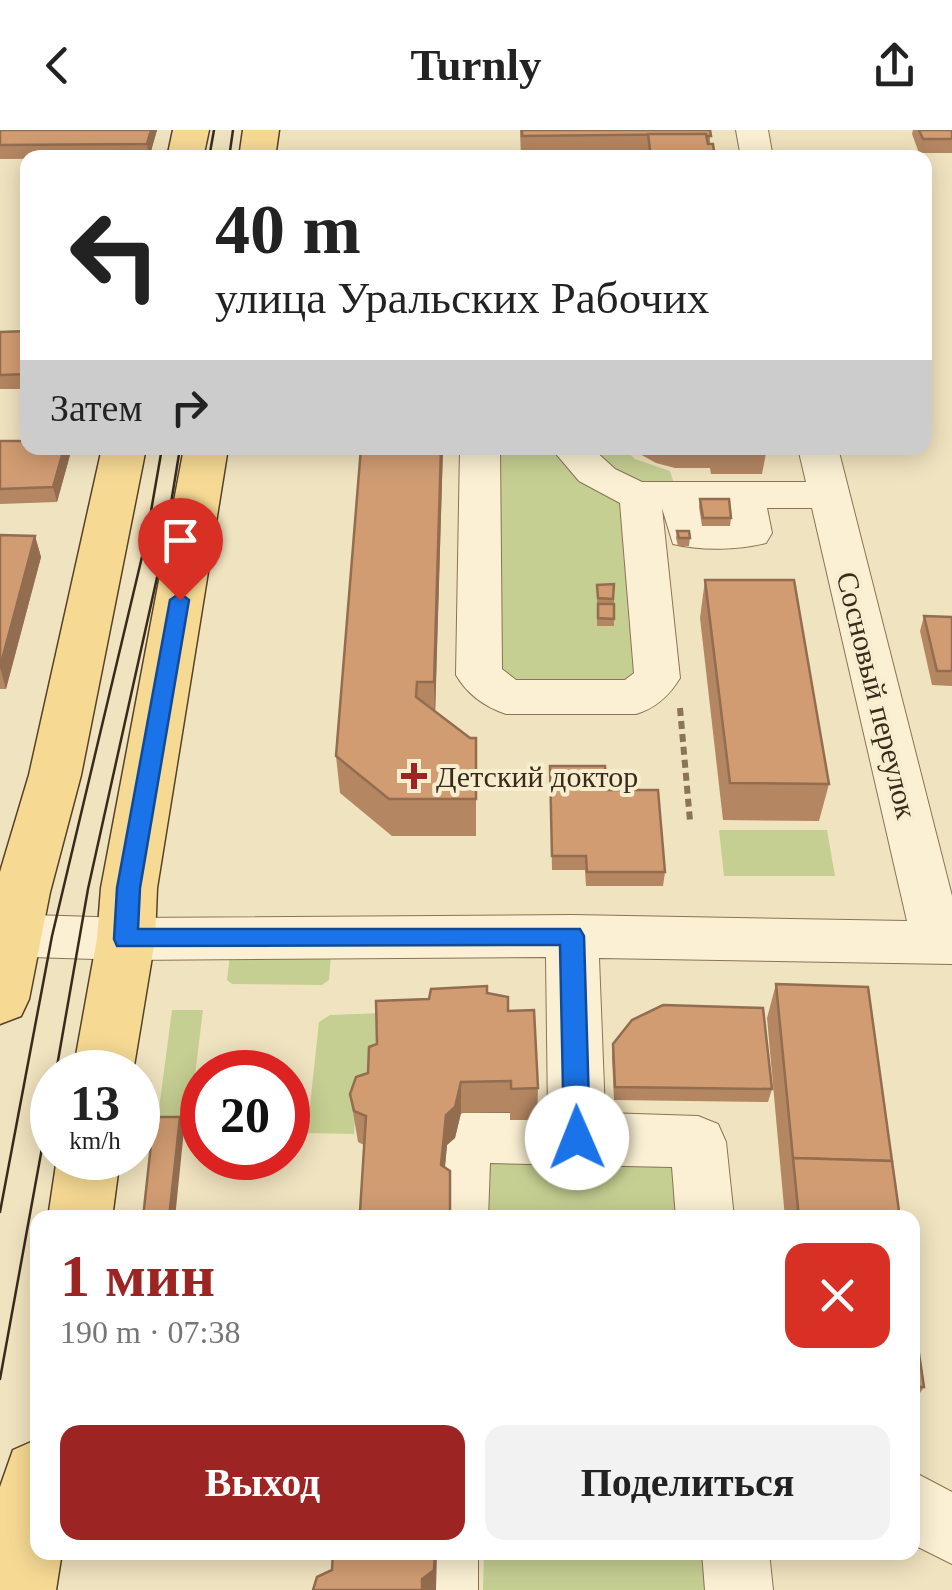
<!DOCTYPE html>
<html lang="ru">
<meta charset="utf-8">
<style>
body{margin:0;font-family:"Times New Roman",serif;background:#f2f2f2;color:#222;height:100vh;display:flex;flex-direction:column;font-size:38px;white-space:nowrap}
*{box-sizing:border-box;margin:0}
p{font-size:32px;color:#767676}
.icon{flex:none;width:55px;height:55px;fill:none;stroke:currentColor;stroke-width:2;stroke-linecap:round;stroke-linejoin:round}
.map{position:relative;flex:1;overflow:hidden}
.drawer{position:absolute;left:30px;top:1080px;width:890px;height:350px;display:flex;flex-direction:column;background:#fff;border-radius:20px;box-shadow:0 5px 25px #0003}
.drawer>*{flex:none}
.guide{position:absolute;left:20px;top:20px;width:912px;height:305px;border-radius:20px;box-shadow:0 5px 25px #0003;background:#fff;color:#222;overflow:hidden}
.speed{position:absolute;left:30px;top:920px;display:flex;gap:20px;font-size:50px;font-weight:700;text-align:center}
.speed>*{display:grid;place-content:center;width:130px;height:130px;border-radius:50%;background:#fff;box-shadow:0 5px 25px #0003;line-height:1}
.speed small{font-size:25px;font-weight:400}
.speed .limit{border:15px solid #d22;background:#fff;color:#111}
.pin{position:absolute;display:grid;place-items:center;width:85px;height:85px;color:#fff;margin:-102px -42px;border-radius:50% 50% 50% 0;rotate:-45deg;box-shadow:0 0 10px #0007}
.pin .icon{rotate:45deg}
.me{position:absolute;width:110px;margin:-55px;rotate:359deg;stroke-linejoin:round;filter:drop-shadow(0 0 8px #0008)}
.turn{display:flex;align-items:center;gap:35px;height:210px;padding:0 30px;font-size:45px}
.turn .icon{width:130px;height:130px;stroke-width:2.5}
.turn b{display:block;font-size:70px;line-height:85px}
.then{display:flex;align-items:center;height:95px;padding:0 30px;background:#0003;gap:20px;font-size:38px}
.round{display:grid;place-items:center;flex:none;width:105px;height:105px;border-radius:20px;background:#f2f2f2}
.overview{display:flex;align-items:center;justify-content:space-between;height:170px;padding:0 30px}
h1{font-size:60px;font-weight:600;line-height:75px;color:#9c2523}
.action{display:flex;gap:20px;margin-top:auto;padding:20px 30px}
.action a{flex:1;height:115px;border-radius:20px;background:#9c2523;color:#fff;font-size:40px;font-weight:600;line-height:115px;text-align:center}
.action a+a{background:#f2f2f2;color:#222}
header{display:flex;justify-content:space-between;align-items:center;height:130px;padding:0 30px;background:#fff;font-size:45px;font-weight:600}
.map>svg:first-child{display:block}
</style>
<header><svg class="icon" aria-label="back" viewBox="0 0 24 24"><path d="M15 5l-7 7 7 7"/></svg>Turnly<svg class="icon" aria-label="share" viewBox="0 0 24 24"><path d="M12 15V3M7 8l5-5 5 5M5 13v7h14v-7"/></svg></header>
<div class="map">
<svg width="952" height="1460" viewBox="0 0 952 1460">
<rect width="100%" height="100%" fill="#f0e3bf"/>
<g fill="#c6cf92">
<path d="M588 318H624L635 329 670 341 675 357C641 356 608 348 588 318Z"/>
<polygon points="506,320 559,320 628,376 642,537 615,557 522,556 496,537 495,327"/>
<polygon points="719,700 827,700 835,746 724,746"/>
<polygon points="230,825 331,825 329,850 322,855 232,854 227,850"/>
<polygon points="172,880 203,880 189,994 157,994"/>
<polygon points="382,883 376,945 356,975 354,1004 307,1003 319,892 330,885"/>
<polygon points="681,1032 686,1087 485,1087 485,1033"/>
<polygon points="484,1423 709,1423 711,1460 483,1460"/>
</g>
<g fill="none" stroke-linecap="round" stroke-linejoin="round">
<g stroke="#8a7356" stroke-width="2">
<g id="minor">
<polygon points="736,0 768,0 773,28 741,28"/>
<path d="M460 318H500L502 539 516 550H625L634 543 620 373 579 351 551 318H592L615 339 642 352H806L798 318H838L952 766V834L599 828 605 983 698 986 718 994 726 1012 734 1088H676L672 1037 490 1033 488 1088H430L435 1008 443 990 463 983H548L546 827 126 830 0 826V784L126 788 572 785 907 791 812 378H767L772 403 766 413C738 420 701 421 673 414L662 378 680 548C669 566 656 578 636 584H506C485 577 467 564 456 545ZM705 378H726L728 389 707 390Z"/>
<polygon points="912,1341 952,1362 952,1434 912,1414"/>
<polygon points="411,1422 478,1422 478,1460 410,1460"/>
<polygon points="702,1422 769,1422 773,1460 705,1460"/>
</g>
</g>
<g stroke="#57412b" stroke-width="3">
<g id="major">
<polygon points="173,0 209,0 203,28 167,28"/>
<polygon points="243,0 279,0 275,28 239,28"/>
<polygon points="102,318 146,318 81,645 50,762 29,869 21,886 0,894 0,742 29,645"/>
<polygon points="184,318 228,318 157,758 155,809 133,942 73,942 97,809 101,758"/>
<polygon points="57,1028 120,1028 112,1088 48,1088"/>
<polygon points="38,1309 38,1422 62,1422 56,1460 0,1460 0,1357 13,1320"/>
</g>
</g>
<polyline stroke="#8a7356" stroke-width="6" stroke-dasharray="8 5" stroke-linecap="butt" points="680,578 690,691"/>
<use href="#minor" fill="#fbf0d3" fill-rule="evenodd"/>
<use href="#major" fill="#f6da94" fill-rule="evenodd"/>
<g stroke="#392a1c" stroke-width="2.5">
<polyline points="209,28 214,0"/>
<polyline points="229,28 233,0"/>
<polyline points="56,942 88,759 164,416 180,318"/>
<polyline points="0,1082 52,806 146,410 162,318"/>
<polyline points="0,1249 52,963"/>
</g>
</g>
<g fill="#b48662">
<polygon points="0,0 157,0 149,28 0,29"/>
<polygon points="520,0 710,0 710,14 715,28 521,28"/>
<polygon points="913,0 952,0 952,23 919,23 912,4"/>
<polygon points="28,201 28,259 0,259 0,202"/>
<polygon points="0,311 70,325 57,372 0,374"/>
<polygon points="443,318 435,582 470,608 476,608 476,706 392,706 340,663 336,626"/>
<polygon points="629,318 767,318 762,344 711,344 710,338 675,338 656,333"/>
<polygon points="700,369 731,388 730,396 702,396 699,377"/>
<polygon points="677,401 690,408 689,416 678,416 676,408"/>
<polygon points="0,405 35,406 41,427 6,559 0,559"/>
<polygon points="705,450 829,654 819,691 723,690 700,488"/>
<polygon points="614,454 614,496 597,496 597,455"/>
<polygon points="924,486 952,487 952,556 932,555 920,501"/>
<polygon points="550,636 607,660 665,742 663,756 586,756 585,740 552,740"/>
<polygon points="776,854 900,1088 785,1088 767,888"/>
<polygon points="487,863 508,881 538,958 537,990 510,990 510,982 461,983 455,1008 447,1015 445,1038 360,1082 364,1015 358,1012 350,964 368,943 377,914 429,869"/>
<polygon points="613,914 772,959 768,972 614,970 612,927"/>
<polygon points="912,1177 924,1257 912,1275"/>
</g>
<g fill="#926d50">
<polygon points="151,0 157,0 149,28 147,14"/>
<polygon points="64,318 68,318 70,325 57,372 53,357"/>
<polygon points="441,318 443,318 435,589 434,552"/>
<polygon points="35,406 41,427 6,559 0,537"/>
<polygon points="461,952 461,983 455,1008 447,1015 442,1065 441,1035 446,985"/>
<polygon points="180,987 184,1000 175,1088 169,1088"/>
<polygon points="450,1041 451,1088 441,1088"/>
<polygon points="435,1422 437,1422 436,1460 422,1460 422,1449"/>
</g>
<g fill="#d19c72" stroke="#926d50" stroke-width="2.5">
<polygon points="0,0 151,0 147,14 0,15"/>
<polygon points="522,0 710,0 711,6 707,6 706,4 522,6"/>
<polygon points="919,0 952,0 952,9 923,9"/>
<polygon points="648,4 706,4 708,14 713,14 715,28 651,28"/>
<polygon points="28,201 28,244 0,245 0,202"/>
<polygon points="0,311 28,311 28,318 64,318 53,357 0,359"/>
<polygon points="361,318 441,318 434,552 417,552 416,567 470,608 476,608 476,669 389,669 336,626"/>
<polygon points="700,369 729,369 731,388 703,388"/>
<polygon points="677,401 689,401 690,408 679,408"/>
<polygon points="0,405 35,406 0,537"/>
<polygon points="705,450 794,450 829,654 730,653"/>
<polygon points="614,454 613,469 598,468 597,455"/>
<polygon points="598,474 614,474 614,489 598,488"/>
<polygon points="924,486 952,487 952,541 937,541"/>
<polygon points="550,636 605,636 607,660 658,660 665,742 587,742 586,726 552,726"/>
<polygon points="776,854 868,857 892,1031 793,1028"/>
<polygon points="487,856 487,863 508,867 508,881 534,880 538,958 511,959 511,951 461,952 455,977 446,985 441,1035 450,1041 450,1082 441,1088 348,1088 360,1082 366,986 354,981 350,964 356,947 368,943 369,917 377,914 376,871 429,869 431,859"/>
<polygon points="663,875 763,878 772,959 615,957 613,914 632,890"/>
<polygon points="154,987 180,987 169,1088 143,1088"/>
<polygon points="793,1028 892,1031 900,1088 799,1088"/>
<polygon points="912,1177 924,1257 912,1257"/>
<polygon points="333,1422 435,1422 434,1440 422,1449 422,1460 313,1460 317,1447 332,1440"/>
</g>
<polygon fill="#1a73e8" stroke="#114b97" stroke-width="2.5" points="180,463 189,470 140,758 138,799 580,799 584,806 590,1008 586,1016 577,1019 568,1016 564,1008 560,815 117,816 114,809 117,758 170,470"/>
<path fill="#9c2523" stroke="#f7edcf" stroke-width="4" d="M409 631h10v10h10v10h-10v10h-10v-10h-10v-10h10z"/>
<g text-anchor="middle" dominant-baseline="central" stroke-width="8" stroke-linejoin="round" paint-order="stroke">
<g font-size="30" fill="#392a1c" stroke="#f7edcf">
<text transform="translate(877 565) rotate(76)">Сосновый переулок</text>
</g>
<g font-size="30" fill="#392a1c" stroke="#f7edcf" text-anchor="start">
<text x="436" y="646">Детский доктор</text>
</g>
</g>
</svg>
<div class="speed"><div>13<small>km/h</small></div><div class="limit">20</div></div>
<div class="pin" style="left:180px;top:470px;background:#d93025"><svg class="icon" aria-label="arrive" viewBox="0 0 24 24"><path d="M6 21V4h12l-3 4 3 4H6"/></svg></div>
<svg class="me" style="left:577px;top:1008px" viewBox="-20 -20 40 40"><circle r="19" fill="#fff"/><path d="M0-13L10 11 0 6-10 11z" fill="#1a73e8"/></svg>
<div class="guide">
<div class="turn"><svg class="icon" aria-label="left" viewBox="0 0 24 24"><path d="M17 20v-9H6M10 6l-5 5 5 5"/></svg><div><b>40 m</b>улица Уральских Рабочих</div></div>
<div class="then">Затем<svg class="icon" aria-label="right" viewBox="0 0 24 24"><path d="M7 20v-9h11M14 6l5 5-5 5"/></svg></div>
</div>
<section class="drawer">
<div class="overview"><div><h1>1 мин</h1><p>190 m · 07:38</p></div><a class="round" style="background:#d93025;color:#fff"><svg class="icon" aria-label="close" viewBox="0 0 24 24"><path d="M6 6l12 12M18 6L6 18"/></svg></a></div>
<div class="action"><a>Выход</a><a>Поделиться</a></div>
</section>
</div>
